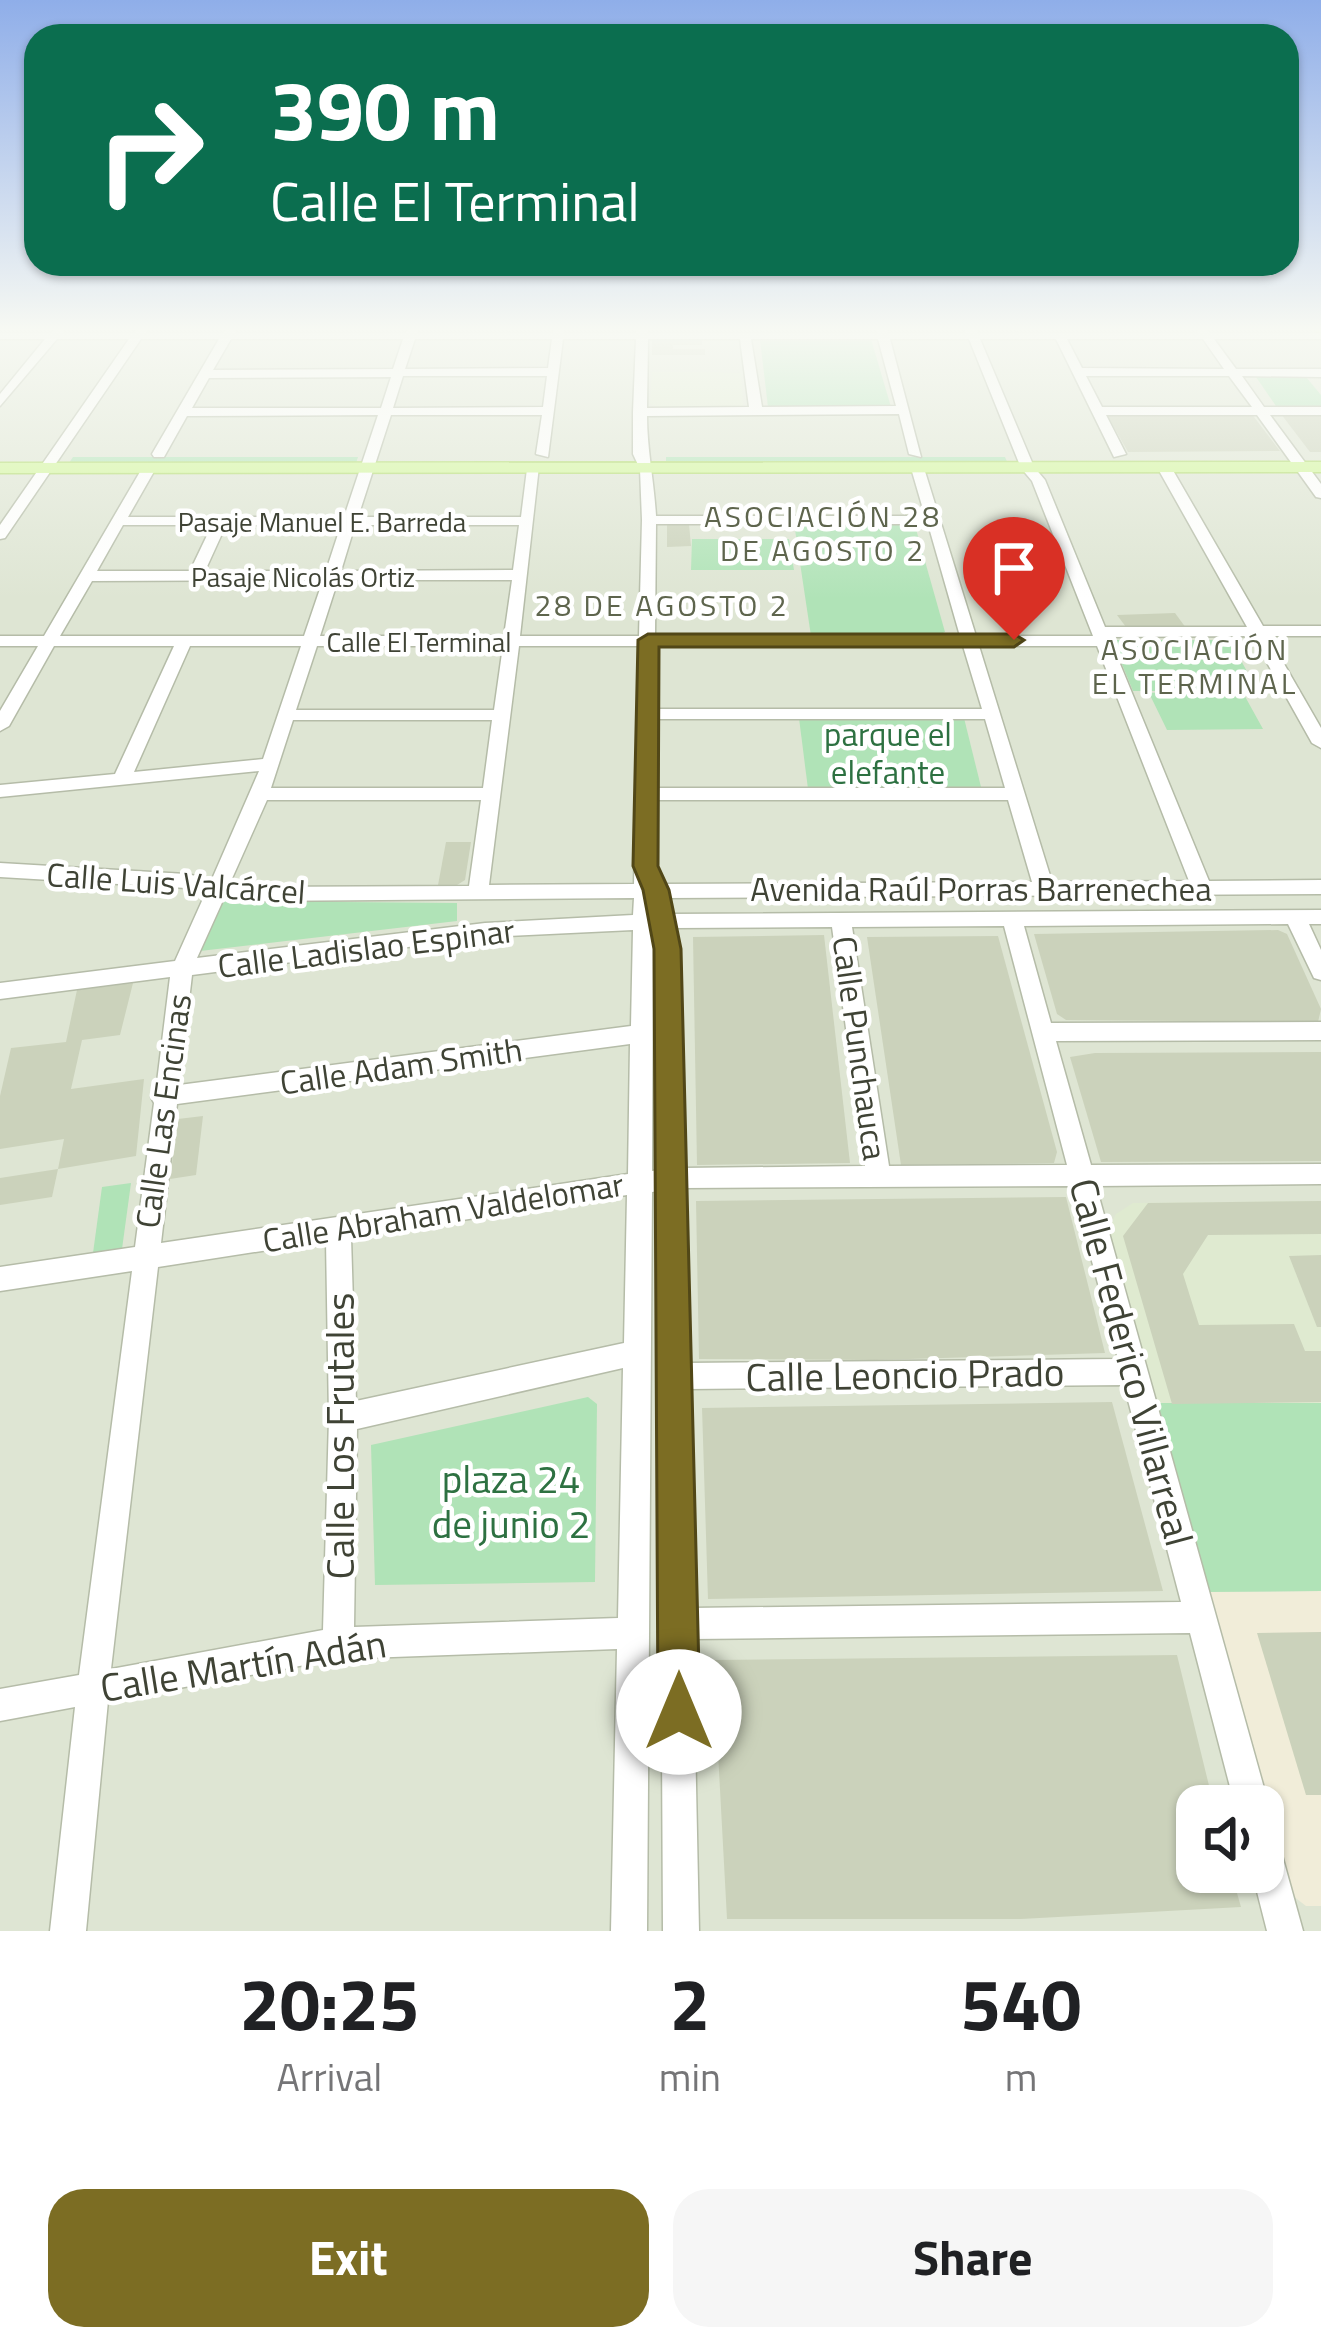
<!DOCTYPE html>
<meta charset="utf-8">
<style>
body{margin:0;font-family:"Titillium Web",sans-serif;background:#f6f6f6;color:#202124;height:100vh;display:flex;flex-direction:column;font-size:45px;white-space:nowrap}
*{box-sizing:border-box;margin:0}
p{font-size:39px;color:#757577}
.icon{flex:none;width:66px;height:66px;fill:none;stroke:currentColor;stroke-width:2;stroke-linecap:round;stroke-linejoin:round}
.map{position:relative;height:1931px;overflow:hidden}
.sheet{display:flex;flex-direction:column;background:#fff;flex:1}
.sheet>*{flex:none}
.hud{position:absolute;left:24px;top:24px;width:1275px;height:252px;border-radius:36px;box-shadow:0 3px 9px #0004;background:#0b6e4f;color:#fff;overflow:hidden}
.controls{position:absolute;left:1176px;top:1785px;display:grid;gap:24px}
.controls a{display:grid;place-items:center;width:108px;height:108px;border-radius:24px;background:#fff;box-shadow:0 3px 9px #0004;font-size:60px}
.pin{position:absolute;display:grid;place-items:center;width:102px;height:102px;color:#fff;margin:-123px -51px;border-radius:50% 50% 50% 0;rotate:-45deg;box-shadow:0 0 12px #0007}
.pin .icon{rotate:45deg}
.me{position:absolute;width:132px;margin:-66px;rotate:0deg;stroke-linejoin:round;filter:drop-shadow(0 0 9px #0008)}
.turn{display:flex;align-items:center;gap:42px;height:252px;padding:0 48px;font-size:54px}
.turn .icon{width:156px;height:156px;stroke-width:2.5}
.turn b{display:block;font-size:84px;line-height:102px}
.eta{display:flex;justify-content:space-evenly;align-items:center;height:204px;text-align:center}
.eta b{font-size:72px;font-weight:700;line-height:84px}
.cta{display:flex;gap:24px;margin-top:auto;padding:24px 48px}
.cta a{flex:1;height:138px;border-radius:36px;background:#7c6d23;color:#fff;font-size:48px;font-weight:700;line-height:138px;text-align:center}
.cta a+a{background:#f6f6f6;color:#202124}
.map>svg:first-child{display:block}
</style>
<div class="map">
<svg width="1321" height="1931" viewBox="0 0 1321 1931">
<rect width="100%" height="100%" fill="#edf1e5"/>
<path fill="#dee5d3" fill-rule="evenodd" d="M0 328H1321V1931H0ZM1197 1806H1263V1872H1197Z"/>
<g fill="#dfead0">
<polygon points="652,372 741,373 743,407 657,407 650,403"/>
<polygon points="1321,1201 1321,1403 1155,1403 1107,1233 1116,1214 1133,1203"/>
</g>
<polygon fill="#f1edd9" points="1321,1591 1321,1906 1306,1906 1293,1896 1206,1592"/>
<g fill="#b0e3b7">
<polygon points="871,339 891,407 768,407 760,340"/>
<polygon points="1256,377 1306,377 1321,395 1321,408 1278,409"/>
<polygon points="73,457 358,457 356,463 69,463"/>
<polygon points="666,457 1005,457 1008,464 666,463"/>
<polygon points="914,522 945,632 936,636 811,636 794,523"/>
<polygon points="692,539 789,539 794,570 691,570"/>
<polygon points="1112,640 1230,640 1257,690 1242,691 1263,729 1167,730 1149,693 1183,691 1133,691"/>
<polygon points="799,718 964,718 982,791 808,789"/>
<polygon points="220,901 457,903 457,921 200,951"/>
<polygon points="131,1183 122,1249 93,1253 102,1187"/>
<polygon points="588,1397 597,1404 595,1582 375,1585 371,1445"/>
<polygon points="1155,1403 1321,1403 1321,1591 1206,1592"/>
</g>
<g fill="#cbd2bb">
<polygon points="652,340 702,340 702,345 673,345 673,349 705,349 705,355 652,355"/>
<polygon points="1251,413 1280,451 1128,452 1107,415"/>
<polygon points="1281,414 1321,414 1321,452 1310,452"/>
<polygon points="667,524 689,524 691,546 667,547"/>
<polygon points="1175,613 1186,628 1126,627 1117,615"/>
<polygon points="446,842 471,842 465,880 457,885 438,885"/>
<polygon points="1278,930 1287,934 1321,1009 1318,1022 1066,1020 1057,1014 1034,934"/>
<polygon points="824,935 850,1163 697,1165 693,937"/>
<polygon points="998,936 1057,1152 1054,1163 901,1165 867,937"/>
<polygon points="133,983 120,1035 82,1040 71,1089 144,1079 136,1156 58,1169 52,1197 0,1205 0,1178 58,1169 64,1139 0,1149 0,1096 11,1048 66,1042 77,990"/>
<polygon points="1321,1052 1321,1161 1101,1162 1070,1057 1095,1053"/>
<polygon points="203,1116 196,1175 170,1179 178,1119"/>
<polygon points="1066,1197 1105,1353 875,1360 699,1359 696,1201"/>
<polygon points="1321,1201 1321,1234 1208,1235 1183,1274 1199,1325 1294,1324 1305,1351 1321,1351 1321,1402 1172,1404 1123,1236 1148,1203"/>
<polygon points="1321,1255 1321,1327 1317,1327 1289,1256"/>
<polygon points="1112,1402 1163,1591 708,1599 702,1408"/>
<polygon points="1321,1632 1321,1795 1306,1795 1257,1633"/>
<polygon points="1177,1655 1214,1806 1197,1806 1197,1872 1231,1872 1241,1907 1021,1919 727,1919 713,1660"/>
</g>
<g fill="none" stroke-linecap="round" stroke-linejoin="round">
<g stroke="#b5bca8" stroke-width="3">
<g id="minor">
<path d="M55 328H65L63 333H134L137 328H148L146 333H223L226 328H236L235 333H406L407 328H419L417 333H553V328H565L564 333H636V328H648V333H877L875 328H887L888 333H966L964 328H976L978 333H1198L1196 328H1206L1209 333H1321V339H1214L1236 369H1321V377L1242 376 1264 407H1321V415H1270L1321 484V498L1316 497 1257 415H1106L1126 454 1114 457 1056 339H980L1034 467 1045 480 1105 627H1247L1157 467 1164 463 1171 467 1263 626H1321V636H1268L1321 728V748L1312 743 1252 636 1109 637 1209 881 1321 880V894L666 898 670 914 1321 910V924H1309L1321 950V980L1314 978 1288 924 1024 926 1051 1023 1321 1022V1040L1056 1041 1091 1165 1321 1164V1184L1096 1186 1269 1806 1264 1818 1263 1806H1235L1190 1633 693 1639 699 1931H663L659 1191 652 1192 647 1931H611L617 1649 338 1659 108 1701 86 1931H50L75 1707 0 1721V1689L79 1675 132 1271 0 1291V1267L135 1247 154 1103 151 1097 156 1090 170 977 0 999V983L175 961 206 892 186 888 0 877V863L186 874 212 879 259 771 0 797V785L115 774 174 646H54L9 726 0 731V711L38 646H0V636H44L144 465 156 468 128 517H344L378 415 187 416 164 457H154L152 454 219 339H141L5 538 0 539V525L129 339H57L0 406V394L45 339H0V333H51ZM231 339H403L393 369 213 370ZM415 339H552L548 368 405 369ZM563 339H636L633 412V454L640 469 642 520 639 636H520L539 466 527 469 521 517H358L391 415H542L536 454 548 457ZM648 339H740L749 407 647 408ZM751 339H878L896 406 762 407ZM890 339H969L1021 468 1032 481 1093 636H976L923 465 911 468 925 516H656C654 481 647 450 647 416L899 414 909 454 921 457ZM1067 339H1203L1224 369 1082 368ZM403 376H547L543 407 393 408ZM1086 376H1229L1252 407H1102ZM391 377 381 408H192L209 378ZM656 524H928L960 636H655ZM123 525H212L190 571H97ZM226 525H341L326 571H205ZM355 525H519L513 570 341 571ZM323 580 304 636H60L92 581ZM338 580H512L504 636H320ZM190 646H301L263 759 134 772ZM317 646H503L494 710H296ZM519 646H639L634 884 489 885ZM655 646H963L982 709H655ZM979 646H1097L1189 881 1052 882ZM655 719H985L1005 788H654ZM293 720H492L483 788H271ZM267 800H481L469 886 250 887 230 883ZM654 800H1008L1032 882 662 884 658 873 654 872ZM225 896 250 901 634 898 633 915 485 923 197 958ZM1004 926 1067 1165 889 1166 852 927ZM832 927 865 1166 683 1168 678 949 673 928ZM633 930 631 1026 179 1085 192 975 485 937ZM653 931 658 949 659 1170 652 1171ZM630 1044 628 1174 161 1243 177 1104ZM1072 1186 1118 1359 687 1363 683 1188ZM627 1195 624 1343 356 1401 351 1237ZM326 1241 329 1418 323 1630 111 1669 158 1267ZM623 1368 618 1618 354 1627 357 1429ZM1124 1385 1181 1602 692 1608 688 1389Z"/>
<polygon points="1263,1831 1275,1836 1280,1848 1303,1931 1267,1931 1252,1872 1263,1872"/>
</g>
</g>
<g stroke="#b0db69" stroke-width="3">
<g id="major">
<polygon points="1311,328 1321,328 1321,334"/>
<polygon points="1321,462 1321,472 0,473 0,463"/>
</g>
</g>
<use href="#minor" fill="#fff" fill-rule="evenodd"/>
<use href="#major" fill="#d1f798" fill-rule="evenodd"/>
</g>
<linearGradient id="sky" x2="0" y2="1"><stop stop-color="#8faee9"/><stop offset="0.55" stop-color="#f7f9f3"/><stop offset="1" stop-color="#f7f9f3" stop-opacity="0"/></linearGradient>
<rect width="1321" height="599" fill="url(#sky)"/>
<polygon fill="#7c6d23" stroke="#514717" stroke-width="3" points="648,634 1014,634 1024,640 1014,647 659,647 658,866 669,890 681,949 700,1712 694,1726 679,1733 664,1726 658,1712 654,949 643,890 633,866 638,640"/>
<g text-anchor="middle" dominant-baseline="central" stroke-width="9" stroke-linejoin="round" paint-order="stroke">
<g font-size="27" fill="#3f4335" stroke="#fff">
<text x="322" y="521">Pasaje Manuel E. Barreda</text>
<text x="303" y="576">Pasaje Nicolás Ortiz</text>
<text x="419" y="641">Calle El Terminal</text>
</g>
<g font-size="30" letter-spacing="3" fill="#5e654d" stroke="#fff">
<text x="823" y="516">ASOCIACIÓN 28<tspan x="823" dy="34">DE AGOSTO 2</tspan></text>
<text x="662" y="605">28 DE AGOSTO 2</text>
<text x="1195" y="649">ASOCIACIÓN<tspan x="1195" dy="34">EL TERMINAL</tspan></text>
</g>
<g font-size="33" fill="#2d7141" stroke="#fff">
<text x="888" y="734">parque el<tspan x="888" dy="38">elefante</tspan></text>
</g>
<g font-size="33" fill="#3f4335" stroke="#fff">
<text transform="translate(176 883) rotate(4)">Calle Luis Valcárcel</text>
<text x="981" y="889">Avenida Raúl Porras Barrenechea</text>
<text transform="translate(366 948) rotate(-7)">Calle Ladislao Espinar</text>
<text transform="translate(860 1048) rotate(82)">Calle Punchauca</text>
<text transform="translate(401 1066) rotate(-8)">Calle Adam Smith</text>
<text transform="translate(163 1111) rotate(-82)">Calle Las Encinas</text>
<text transform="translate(443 1212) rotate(-9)">Calle Abraham Valdelomar</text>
</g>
<g font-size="39" fill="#3f4335" stroke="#fff">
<text transform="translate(1132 1362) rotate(75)">Calle Federico Villarreal</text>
<text transform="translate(905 1374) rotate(-1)">Calle Leoncio Prado</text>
<text transform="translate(339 1436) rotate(-90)">Calle Los Frutales</text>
<text transform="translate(243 1665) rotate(-9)">Calle Martín Adán</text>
</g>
<g font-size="39" fill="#2d7141" stroke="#fff">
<text x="511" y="1478">plaza 24<tspan x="511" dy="45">de junio 2</tspan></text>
</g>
</g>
</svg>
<div class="controls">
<a><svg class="icon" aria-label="sound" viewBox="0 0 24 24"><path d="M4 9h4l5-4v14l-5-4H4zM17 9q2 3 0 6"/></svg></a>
</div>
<div class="pin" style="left:1014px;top:640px;background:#d93025"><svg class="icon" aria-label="arrive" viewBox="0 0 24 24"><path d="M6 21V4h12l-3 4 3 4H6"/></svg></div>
<svg class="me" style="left:679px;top:1712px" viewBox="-20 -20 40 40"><circle r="19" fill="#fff"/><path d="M0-13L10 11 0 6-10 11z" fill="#7c6d23"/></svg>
<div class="hud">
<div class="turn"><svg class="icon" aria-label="right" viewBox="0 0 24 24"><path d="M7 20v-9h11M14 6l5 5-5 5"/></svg><div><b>390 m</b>Calle El Terminal</div></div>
</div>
</div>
<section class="sheet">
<div class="eta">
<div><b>20:25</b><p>Arrival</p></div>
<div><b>2</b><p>min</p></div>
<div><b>540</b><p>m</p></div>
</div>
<div class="cta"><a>Exit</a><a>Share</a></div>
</section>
